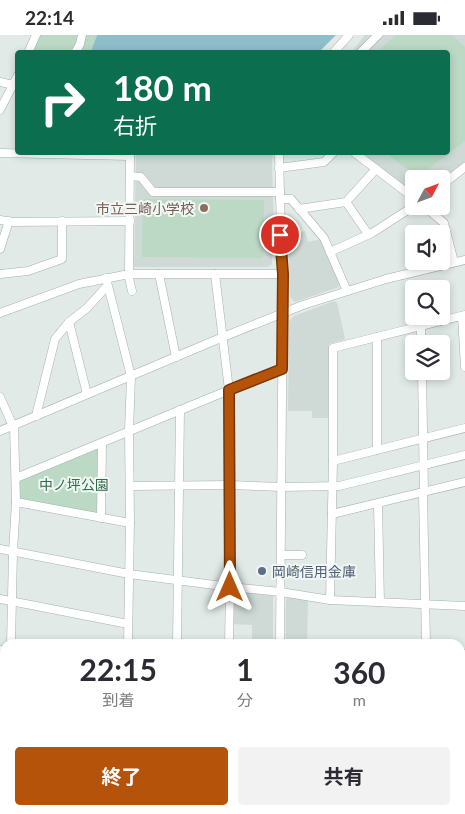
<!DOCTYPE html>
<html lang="ja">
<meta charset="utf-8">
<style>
body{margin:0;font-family:Lato,"Noto Sans JP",sans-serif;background:#f2f2f3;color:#2b2b33;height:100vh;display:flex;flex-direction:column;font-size:19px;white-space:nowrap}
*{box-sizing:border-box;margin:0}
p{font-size:16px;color:#7c7c81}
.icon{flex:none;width:28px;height:28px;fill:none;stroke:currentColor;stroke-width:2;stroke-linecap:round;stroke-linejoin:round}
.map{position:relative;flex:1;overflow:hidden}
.sheet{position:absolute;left:0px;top:604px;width:465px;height:176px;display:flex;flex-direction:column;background:#fff;border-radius:15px 15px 0 0;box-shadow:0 2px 8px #0003}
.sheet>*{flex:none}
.top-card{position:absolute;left:15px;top:15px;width:435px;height:105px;border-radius:5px;box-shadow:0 2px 8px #0003;background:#0b6e4f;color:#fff;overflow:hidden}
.needle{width:32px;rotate:49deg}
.controls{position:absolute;left:405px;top:135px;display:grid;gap:10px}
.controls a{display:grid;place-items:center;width:45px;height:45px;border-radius:5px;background:#fff;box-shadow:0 2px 8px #0003;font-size:25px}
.pin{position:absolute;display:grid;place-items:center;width:42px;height:42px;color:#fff;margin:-21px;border:2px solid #fff;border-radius:50%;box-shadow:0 1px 5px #0007}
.me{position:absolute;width:55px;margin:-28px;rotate:0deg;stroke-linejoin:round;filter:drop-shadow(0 0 4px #0008)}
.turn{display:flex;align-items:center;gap:18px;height:105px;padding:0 15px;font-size:22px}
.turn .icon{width:65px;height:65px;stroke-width:2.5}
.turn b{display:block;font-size:35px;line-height:42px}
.eta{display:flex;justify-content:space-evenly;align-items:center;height:85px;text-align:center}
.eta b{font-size:30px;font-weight:700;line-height:35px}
.primary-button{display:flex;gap:10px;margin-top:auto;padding:10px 15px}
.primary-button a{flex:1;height:58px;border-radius:5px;background:#b45309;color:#fff;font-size:20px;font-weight:700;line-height:58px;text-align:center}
.primary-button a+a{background:#f2f2f3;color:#2b2b33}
.status{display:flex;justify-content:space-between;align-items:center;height:35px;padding:0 25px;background:#fff;direction:ltr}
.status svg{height:14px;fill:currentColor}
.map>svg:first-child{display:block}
</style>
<div class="status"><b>22:14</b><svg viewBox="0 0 49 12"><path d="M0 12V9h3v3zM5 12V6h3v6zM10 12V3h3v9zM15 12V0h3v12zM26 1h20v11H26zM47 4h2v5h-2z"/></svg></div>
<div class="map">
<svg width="465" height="779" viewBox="0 0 465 779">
<rect width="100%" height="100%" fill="#e1eae6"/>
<g fill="#cfdad6">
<polygon points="365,0 465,0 465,128 441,147 441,144 414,144 414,159 362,118 448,118 448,18 351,18"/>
<polygon points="136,118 273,118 272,126 274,199 272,202 272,229 268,232 134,232"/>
<polygon points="305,196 308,207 321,204 340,248 339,252 295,267 290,262 288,200"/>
<polygon points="334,266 337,268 345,303 344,305 329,309 328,383 312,383 312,376 288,376 289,286 294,281"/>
<polygon points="235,556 273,561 273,609 252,609 252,590 232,589 232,558"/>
<polygon points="288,562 308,565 307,609 286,609 286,565"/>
</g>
<g fill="#bcd9c5">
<polygon points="40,0 97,0 92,13 92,17 32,18"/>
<path d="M396 0H452L465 12V106L423 138C410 140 396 125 386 118H448V18L377 17Z"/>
<polygon points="143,164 264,165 263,223 142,222"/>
<polygon points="96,414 100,417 99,476 95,479 22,465 19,461 20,446 21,444"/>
</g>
<polygon fill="#8ebeca" points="97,0 336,0 319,17 92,17 92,13"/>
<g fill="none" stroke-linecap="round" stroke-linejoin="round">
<g stroke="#a4b1ad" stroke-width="9">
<g id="minor">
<polyline points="28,18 36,0"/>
<polyline points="75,18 80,9 82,0"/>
<polyline points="333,18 349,0"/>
<polyline points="360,18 378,0"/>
<polyline points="0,47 13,50 18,52"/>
<polyline points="0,75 18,40"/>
<polyline points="0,118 130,121"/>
<polyline points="279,118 281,199 283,239 280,609"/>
<polyline points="355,118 414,163"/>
<polyline points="279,133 324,127 333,118"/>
<polyline points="130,141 141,142 153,157 280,157"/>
<polyline points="441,151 465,132"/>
<polyline points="280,164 291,164 324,203 347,256"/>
<polyline points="346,167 368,199"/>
<polyline points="424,171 444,188 454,227"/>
<polyline points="299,174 346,167 376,134"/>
<polyline points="0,185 12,187 130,186"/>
<polyline points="0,214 9,186"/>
<polyline points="330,217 372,198 414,171"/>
<polyline points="0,239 28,236 62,224 62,186"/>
<polyline points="128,239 132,256"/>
<polyline points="129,239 130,118"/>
<polyline points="159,239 176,322"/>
<polyline points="215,239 229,355 230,552 229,609"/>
<polyline points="106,243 131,341 129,396 130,486 128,609"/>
<polyline points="0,278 79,249 129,239 283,239"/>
<polyline points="462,281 465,332"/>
<polyline points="69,287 87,359"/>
<polyline points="421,292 421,309"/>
<polyline points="377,302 377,415"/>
<polyline points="422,336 424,458"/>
<polyline points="0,362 13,391"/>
<polyline points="36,381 55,304 69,287 87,273 107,251"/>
<polyline points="0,396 223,302 303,270 386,244 465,225"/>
<polyline points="333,426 465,393"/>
<polyline points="16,443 229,355 283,334"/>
<polyline points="130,451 230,450 282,452 339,451 465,420"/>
<polyline points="423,458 426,609"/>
<polyline points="16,467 130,488"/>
<polyline points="378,469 380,567"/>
<polyline points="332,479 465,447"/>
<polyline points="101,483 102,408"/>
<polyline points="0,514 129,539 230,552 281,557 330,565 465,571"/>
<polyline points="281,520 302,520"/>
<polyline points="0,564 128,589"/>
<polyline points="330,565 333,426 333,313 465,280"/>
<polyline points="11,609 13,517 16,467 14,390"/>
<polyline points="177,609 180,375"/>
<polyline points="0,615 5,616"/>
<polyline points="460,618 465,619"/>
<polyline points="0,666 5,667"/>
<polyline points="460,667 465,670"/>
<polyline points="460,734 465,734"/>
<polyline points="0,773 5,747"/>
<polyline points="278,775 278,779"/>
<polyline points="126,779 126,775"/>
<polyline points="203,779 204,775"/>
<polyline points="407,779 407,775"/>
</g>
</g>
<g stroke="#bdc4c2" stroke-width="11">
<g id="major">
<polyline points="0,722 5,723"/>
<polyline points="0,731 5,732"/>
<polyline points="291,775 320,779"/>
<polyline points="356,775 386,779"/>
</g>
</g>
<use href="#minor" stroke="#fff" stroke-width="8"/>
<use href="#major" stroke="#6a9b91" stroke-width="9"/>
</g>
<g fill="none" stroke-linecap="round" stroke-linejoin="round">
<g stroke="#753606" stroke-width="12">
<polyline id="route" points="230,552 229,355 282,334 283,239 280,200"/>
</g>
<use href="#route" stroke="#b45309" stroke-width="9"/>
</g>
<circle fill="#8d6e63" stroke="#f1f7f4" stroke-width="2" cx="204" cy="173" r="5"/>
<circle fill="#5c6f8a" stroke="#f1f7f4" stroke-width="2" cx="262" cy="536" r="5"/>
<g text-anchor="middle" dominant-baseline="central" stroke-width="4" stroke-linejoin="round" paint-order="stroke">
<g font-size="14" fill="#785e54" stroke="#f1f7f4" text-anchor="end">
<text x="194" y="173">市立三崎小学校</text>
</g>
<g font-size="14" fill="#316c4b" stroke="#f1f7f4">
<text x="74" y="449">中ノ坪公園</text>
</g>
<g font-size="14" fill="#4e5e75" stroke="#f1f7f4" text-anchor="start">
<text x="272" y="536">岡崎信用金庫</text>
</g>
</g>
</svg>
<div class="controls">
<a><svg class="needle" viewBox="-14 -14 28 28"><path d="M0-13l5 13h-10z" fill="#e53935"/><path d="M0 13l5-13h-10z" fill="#7c7c81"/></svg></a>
<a><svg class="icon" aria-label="sound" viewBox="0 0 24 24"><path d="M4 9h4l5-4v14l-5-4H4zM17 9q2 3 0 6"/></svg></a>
<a><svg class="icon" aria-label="search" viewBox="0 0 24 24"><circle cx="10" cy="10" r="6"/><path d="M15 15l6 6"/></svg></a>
<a><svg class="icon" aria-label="layers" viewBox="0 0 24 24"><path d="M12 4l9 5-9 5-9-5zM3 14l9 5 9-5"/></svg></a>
</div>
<div class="pin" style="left:280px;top:200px;background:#d93025"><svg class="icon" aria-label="arrive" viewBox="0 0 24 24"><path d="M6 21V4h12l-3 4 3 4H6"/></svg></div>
<svg class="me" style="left:230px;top:552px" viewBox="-20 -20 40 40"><path d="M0-17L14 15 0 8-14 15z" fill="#b45309" stroke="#fff" stroke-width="4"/></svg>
<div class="top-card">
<div class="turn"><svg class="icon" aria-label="right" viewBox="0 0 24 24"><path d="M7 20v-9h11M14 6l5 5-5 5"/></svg><div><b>180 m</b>右折</div></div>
</div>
<section class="sheet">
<div class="eta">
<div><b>22:15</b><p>到着</p></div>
<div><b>1</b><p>分</p></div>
<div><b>360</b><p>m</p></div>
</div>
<div class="primary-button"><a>終了</a><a>共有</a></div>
</section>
</div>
